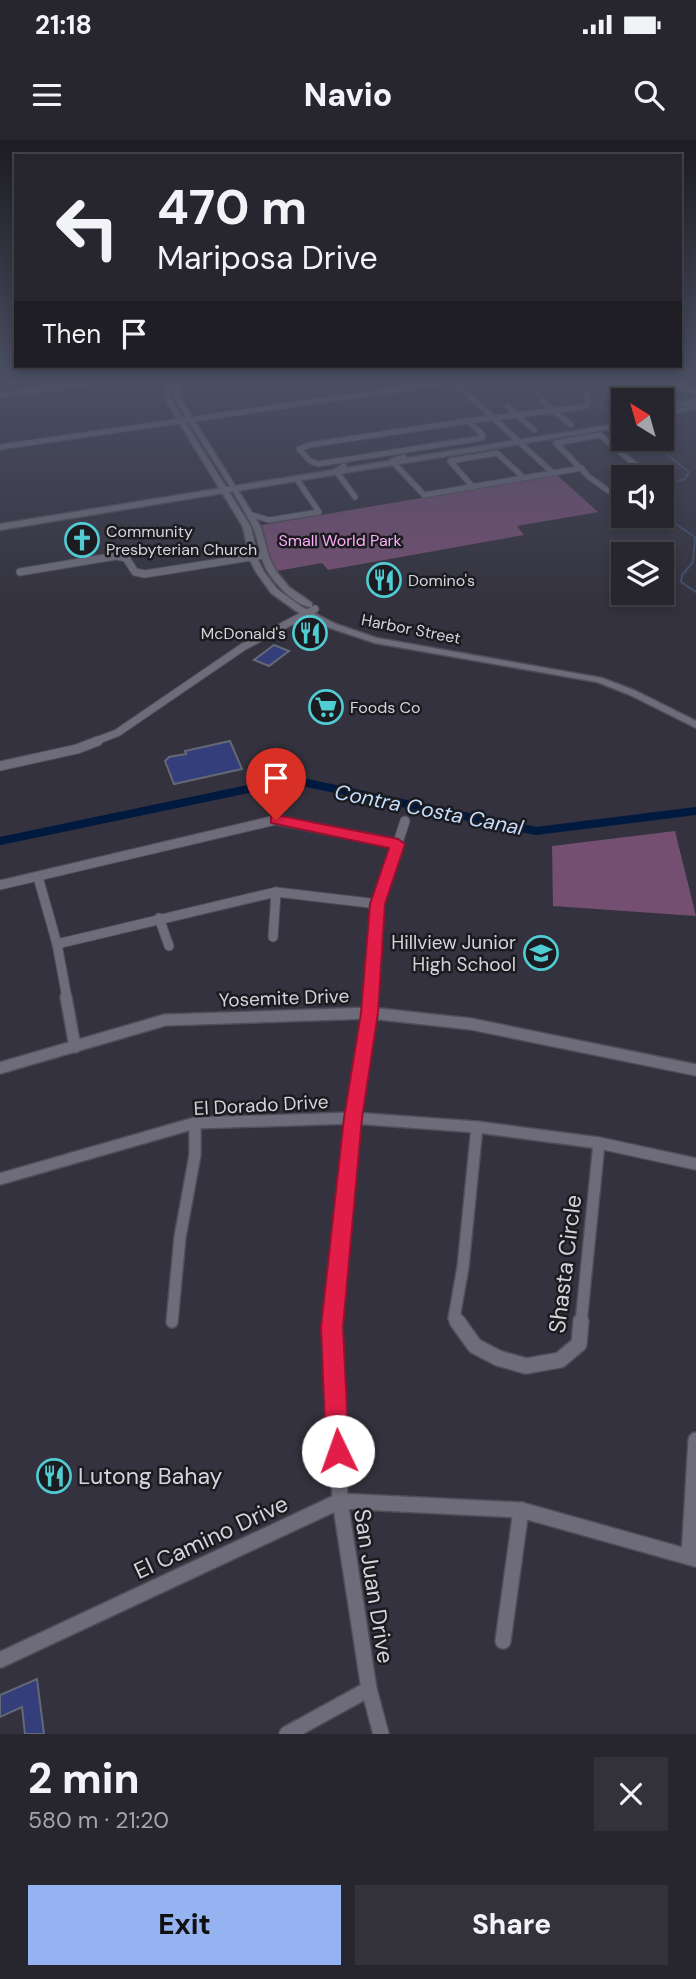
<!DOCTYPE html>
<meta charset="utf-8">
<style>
body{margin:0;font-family:"DM Sans",sans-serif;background:#33323a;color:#f1f3f6;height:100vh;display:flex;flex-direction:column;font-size:26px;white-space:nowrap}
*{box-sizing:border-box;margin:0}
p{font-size:23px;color:#a4a5aa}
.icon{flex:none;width:38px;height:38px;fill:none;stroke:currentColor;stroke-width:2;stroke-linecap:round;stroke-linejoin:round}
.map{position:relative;height:1594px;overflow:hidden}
.panel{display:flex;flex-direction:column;background:#27262e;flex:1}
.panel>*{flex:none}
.hud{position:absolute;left:14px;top:14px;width:668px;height:214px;border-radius:0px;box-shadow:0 4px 10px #0003,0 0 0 2px #43434a;background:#27262e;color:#f1f3f6;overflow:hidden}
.needle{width:46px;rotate:323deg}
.fabs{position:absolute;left:611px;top:248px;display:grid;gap:14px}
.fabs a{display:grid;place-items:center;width:63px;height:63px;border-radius:0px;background:#27262e;box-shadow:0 4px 10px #0003,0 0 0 2px #43434a;font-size:35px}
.pin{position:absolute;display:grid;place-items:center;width:60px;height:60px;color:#fff;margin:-72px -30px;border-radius:50% 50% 50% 0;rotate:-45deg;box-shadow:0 0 7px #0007}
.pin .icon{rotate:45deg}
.me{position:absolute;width:77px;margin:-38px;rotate:357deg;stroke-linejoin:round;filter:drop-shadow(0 0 5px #0008)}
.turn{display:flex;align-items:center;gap:24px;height:147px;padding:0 28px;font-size:32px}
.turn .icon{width:91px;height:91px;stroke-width:2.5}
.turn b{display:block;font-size:49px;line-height:60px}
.then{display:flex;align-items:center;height:66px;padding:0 28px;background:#0003;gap:14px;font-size:26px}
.round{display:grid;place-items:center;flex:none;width:74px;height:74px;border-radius:0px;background:#33323a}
.head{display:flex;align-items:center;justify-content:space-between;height:119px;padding:0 28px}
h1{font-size:42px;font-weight:800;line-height:52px}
.button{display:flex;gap:14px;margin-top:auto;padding:14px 28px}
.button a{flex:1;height:80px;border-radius:0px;background:#95b2f1;color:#111;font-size:28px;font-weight:800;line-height:80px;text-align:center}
.button a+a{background:#33323a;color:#f1f3f6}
.status{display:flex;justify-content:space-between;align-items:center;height:49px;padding:0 35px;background:#27262e;direction:ltr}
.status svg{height:19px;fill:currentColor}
header{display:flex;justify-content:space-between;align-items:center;height:91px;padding:0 28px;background:#27262e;font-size:32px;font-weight:800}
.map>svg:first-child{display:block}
</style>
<div class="status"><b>21:18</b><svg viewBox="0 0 49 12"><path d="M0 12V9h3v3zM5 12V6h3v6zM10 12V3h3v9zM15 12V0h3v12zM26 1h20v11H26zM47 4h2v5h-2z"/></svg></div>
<header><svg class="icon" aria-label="menu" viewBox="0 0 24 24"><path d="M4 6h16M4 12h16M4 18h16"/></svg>Navio<svg class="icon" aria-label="search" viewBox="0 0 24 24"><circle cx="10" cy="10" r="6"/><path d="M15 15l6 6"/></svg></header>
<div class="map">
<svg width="696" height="1594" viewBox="0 0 696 1594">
<rect width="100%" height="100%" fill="#34323e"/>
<g fill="#744f72">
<polygon points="557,335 598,372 517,386 524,395 328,430 322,423 277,431 270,416 262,385"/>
<polygon points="675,691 696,776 553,766 552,706"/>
</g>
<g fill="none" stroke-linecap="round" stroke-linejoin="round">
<g stroke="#40516e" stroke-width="2">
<polyline points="610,241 601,262 611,278"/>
<polyline points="647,299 689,332 685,339 662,345"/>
<polyline points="662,375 695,397 693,422 682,435 681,442 696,452"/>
</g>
<polyline stroke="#00193f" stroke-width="8" points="0,701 286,641 302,642 536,691 696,671"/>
</g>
<g fill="#343e7a" stroke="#646875" stroke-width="2">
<polygon points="274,505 289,511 269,526 254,520"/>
<polygon points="230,601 242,629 174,644 165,621 169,617 186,614 185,611"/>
<polygon points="37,1539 44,1594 25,1594 22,1567 0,1577 0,1555"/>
</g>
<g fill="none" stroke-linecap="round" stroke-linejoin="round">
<g stroke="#504e58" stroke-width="7">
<g id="minor-far4">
<polyline points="453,241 553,333"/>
<polyline points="0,255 103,241"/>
<polyline points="617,258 623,261"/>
<polyline points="542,261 571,285"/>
<polyline points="678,265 644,248 667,241 696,252"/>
<polyline points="507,266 534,290"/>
<polyline points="662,269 696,261"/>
<polygon points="468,281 483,295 482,298 318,324 310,321 299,309 309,305"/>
<polyline points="468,281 583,267 588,264 587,254"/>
<polyline points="0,307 457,241"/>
<polyline points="404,317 392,321 424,355 582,328"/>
<polyline points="344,326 336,331 355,357"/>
<polyline points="473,347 450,321 497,313 524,338"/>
<polyline points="623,353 613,355 623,358"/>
<polyline points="613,354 589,337 556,303 600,295 651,338"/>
<polyline points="249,374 269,380 319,372 296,338"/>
</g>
</g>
<g stroke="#504e58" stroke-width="9">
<g id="minor-far3">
<polyline points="20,432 116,416 126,418 135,432 145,434 264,415"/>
<polyline points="93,602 117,593 243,507 315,469"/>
</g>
</g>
<g stroke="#504e58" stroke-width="11">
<g id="minor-far2">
<polyline points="0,626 77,609 98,601"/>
<polyline points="38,737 57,804 67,858"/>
<polyline points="0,745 276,680 398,704"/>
<polyline points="159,778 169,806"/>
<polyline points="273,797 276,752"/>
<polyline points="57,804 276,752 378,764"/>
<polyline points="371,858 378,764 405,681"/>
</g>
</g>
<g stroke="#504e58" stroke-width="14">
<g id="minor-far1">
<polyline points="66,857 75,907"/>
<polyline points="0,928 165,880 370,873 471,884 696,930"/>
<polyline points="0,1039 195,983 353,978 477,987 599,1003 696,1024"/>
<polyline points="172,1182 180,1097 195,1015 195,983"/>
<polyline points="332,1183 353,978 371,857"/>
<polyline points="458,1183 454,1178 463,1127 477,987"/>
<polyline points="581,1183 599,1003"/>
</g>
</g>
<g stroke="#504e58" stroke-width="18">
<g id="minor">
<polyline points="333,1181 340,1361 369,1549 381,1594"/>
<polyline points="457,1181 475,1206 498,1218 526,1226 560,1220 579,1204 581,1181"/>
<polyline points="689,1417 696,1300"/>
<polyline points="503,1501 521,1370"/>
<polyline points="0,1520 340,1361 521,1370 696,1419"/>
<polyline points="287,1594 369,1549"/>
</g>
</g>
<g stroke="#504e58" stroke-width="3">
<g id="tertiary">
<polygon points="169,241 175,241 170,255 175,266 251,387 258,420 264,432 277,449 302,467 336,484 377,498 602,538 636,551 696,581 696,588 630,555 597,542 375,503 330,488 296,471 271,453 256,432 250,420 243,387 169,266 164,255"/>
<path d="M176 241H182L179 253 184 264 261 387 269 417 276 431 289 447 312 463V467C297 467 279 447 270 435 259 420 260 401 252 385 230 343 202 304 178 264L173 253Z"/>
</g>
</g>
<g stroke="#504e58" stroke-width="3">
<g id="secondary">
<polygon points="696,265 696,269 662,276 662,272"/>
<polygon points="623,283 623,287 0,390 0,384"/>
</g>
</g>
<use href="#minor-far4" stroke="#6e6c7a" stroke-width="5"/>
<use href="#minor-far3" stroke="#6e6c7a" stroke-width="7"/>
<use href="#minor-far2" stroke="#6e6c7a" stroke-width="9"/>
<use href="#minor-far1" stroke="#6e6c7a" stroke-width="11"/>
<use href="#minor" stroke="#6e6c7a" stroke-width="15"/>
<use href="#tertiary" fill="#6e6c7a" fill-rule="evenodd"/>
<use href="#secondary" fill="#6e6c7a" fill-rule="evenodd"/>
</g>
<linearGradient id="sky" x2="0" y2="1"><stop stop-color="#1d1c22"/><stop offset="0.52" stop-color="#4a4f63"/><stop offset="1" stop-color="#4a4f63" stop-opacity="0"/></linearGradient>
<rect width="696" height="464" fill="url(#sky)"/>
<polygon fill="#e11d48" stroke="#92132f" stroke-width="2" points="276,675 398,699 405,704 385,764 378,873 362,978 343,1187 349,1311 346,1319 338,1323 330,1319 326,1311 321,1187 344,978 361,873 370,764 389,708 271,683 271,676"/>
<defs>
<g id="church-ring" transform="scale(1.75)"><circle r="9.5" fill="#1b1b20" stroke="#51ccd3" stroke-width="1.5"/><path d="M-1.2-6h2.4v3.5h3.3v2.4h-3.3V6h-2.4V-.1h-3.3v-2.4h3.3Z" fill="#51ccd3"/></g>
<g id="restaurant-ring" transform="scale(1.75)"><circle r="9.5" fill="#1b1b20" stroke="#51ccd3" stroke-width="1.5"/><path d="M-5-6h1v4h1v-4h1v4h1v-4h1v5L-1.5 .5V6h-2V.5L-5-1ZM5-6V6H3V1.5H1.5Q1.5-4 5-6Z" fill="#51ccd3"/></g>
<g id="supermarket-ring" transform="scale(1.75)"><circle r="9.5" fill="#1b1b20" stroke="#51ccd3" stroke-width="1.5"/><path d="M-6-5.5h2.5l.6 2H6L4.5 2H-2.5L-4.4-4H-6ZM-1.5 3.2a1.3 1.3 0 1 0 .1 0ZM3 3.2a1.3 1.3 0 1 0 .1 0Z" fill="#51ccd3"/></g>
<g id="school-ring" transform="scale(1.75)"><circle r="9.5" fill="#1b1b20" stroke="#51ccd3" stroke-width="1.5"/><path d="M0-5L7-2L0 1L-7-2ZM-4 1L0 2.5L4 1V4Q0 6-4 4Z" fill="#51ccd3"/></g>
</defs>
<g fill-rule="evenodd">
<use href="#church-ring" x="82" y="400"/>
<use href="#restaurant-ring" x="384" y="440"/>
<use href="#restaurant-ring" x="310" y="493"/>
<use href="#supermarket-ring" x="326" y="567"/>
<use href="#school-ring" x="541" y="813"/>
<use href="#restaurant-ring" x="54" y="1336"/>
</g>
<g text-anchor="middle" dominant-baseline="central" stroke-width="5" stroke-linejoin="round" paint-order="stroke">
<g font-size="16" fill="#d5d4dc" stroke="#1b1b20" text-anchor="start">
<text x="106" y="391">Community<tspan x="106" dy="18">Presbyterian Church</tspan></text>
<text x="408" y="440">Domino's</text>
<text x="286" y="493" text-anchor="end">McDonald's</text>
<text x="350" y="567">Foods Co</text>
</g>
<g font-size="16" fill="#fdaff9" stroke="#1b1b20">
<text x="340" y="400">Small World Park</text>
</g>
<g font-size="16" fill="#d5d4dc" stroke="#1b1b20">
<text transform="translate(411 489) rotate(11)">Harbor Street</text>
</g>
<g font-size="19" fill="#d5d4dc" stroke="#1b1b20" text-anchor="end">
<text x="516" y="802">Hillview Junior<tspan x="516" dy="22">High School</tspan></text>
</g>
<g font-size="19" fill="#d5d4dc" stroke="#1b1b20">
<text transform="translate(284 858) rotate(-2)">Yosemite Drive</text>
<text transform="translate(261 965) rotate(-3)">El Dorado Drive</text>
</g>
<g font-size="21" font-style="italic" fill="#c3dcfc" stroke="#1b1b20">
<text transform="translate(429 670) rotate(11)">Contra Costa Canal</text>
</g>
<g font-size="23" fill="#d5d4dc" stroke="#1b1b20">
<text transform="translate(565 1124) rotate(-83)">Shasta Circle</text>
<text transform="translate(211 1397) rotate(-25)">El Camino Drive</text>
<text transform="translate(374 1446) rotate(81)">San Juan Drive</text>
</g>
<g font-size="23" fill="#d5d4dc" stroke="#1b1b20" text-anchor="start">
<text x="78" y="1336">Lutong Bahay</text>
</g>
</g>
</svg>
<div class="fabs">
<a><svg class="needle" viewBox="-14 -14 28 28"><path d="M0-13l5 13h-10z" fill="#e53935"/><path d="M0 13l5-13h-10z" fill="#a4a5aa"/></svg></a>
<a><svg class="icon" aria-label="sound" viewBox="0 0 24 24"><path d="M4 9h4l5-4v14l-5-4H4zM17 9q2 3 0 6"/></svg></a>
<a><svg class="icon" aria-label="layers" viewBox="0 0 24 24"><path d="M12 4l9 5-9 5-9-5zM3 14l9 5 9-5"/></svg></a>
</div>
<div class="pin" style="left:276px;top:680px;background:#d93025"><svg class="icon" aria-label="arrive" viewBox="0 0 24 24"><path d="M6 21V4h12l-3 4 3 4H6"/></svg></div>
<svg class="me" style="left:338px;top:1311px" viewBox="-20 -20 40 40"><circle r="19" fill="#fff"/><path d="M0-13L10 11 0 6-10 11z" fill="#e11d48"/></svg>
<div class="hud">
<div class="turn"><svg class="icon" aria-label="left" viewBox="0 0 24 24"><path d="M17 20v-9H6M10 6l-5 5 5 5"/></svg><div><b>470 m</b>Mariposa Drive</div></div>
<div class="then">Then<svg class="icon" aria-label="arrive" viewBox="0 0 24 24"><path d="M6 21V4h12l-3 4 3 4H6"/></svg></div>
</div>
</div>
<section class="panel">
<div class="head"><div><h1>2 min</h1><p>580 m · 21:20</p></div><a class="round"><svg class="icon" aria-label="close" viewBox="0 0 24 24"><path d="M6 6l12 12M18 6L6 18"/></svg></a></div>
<div class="button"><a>Exit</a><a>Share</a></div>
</section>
